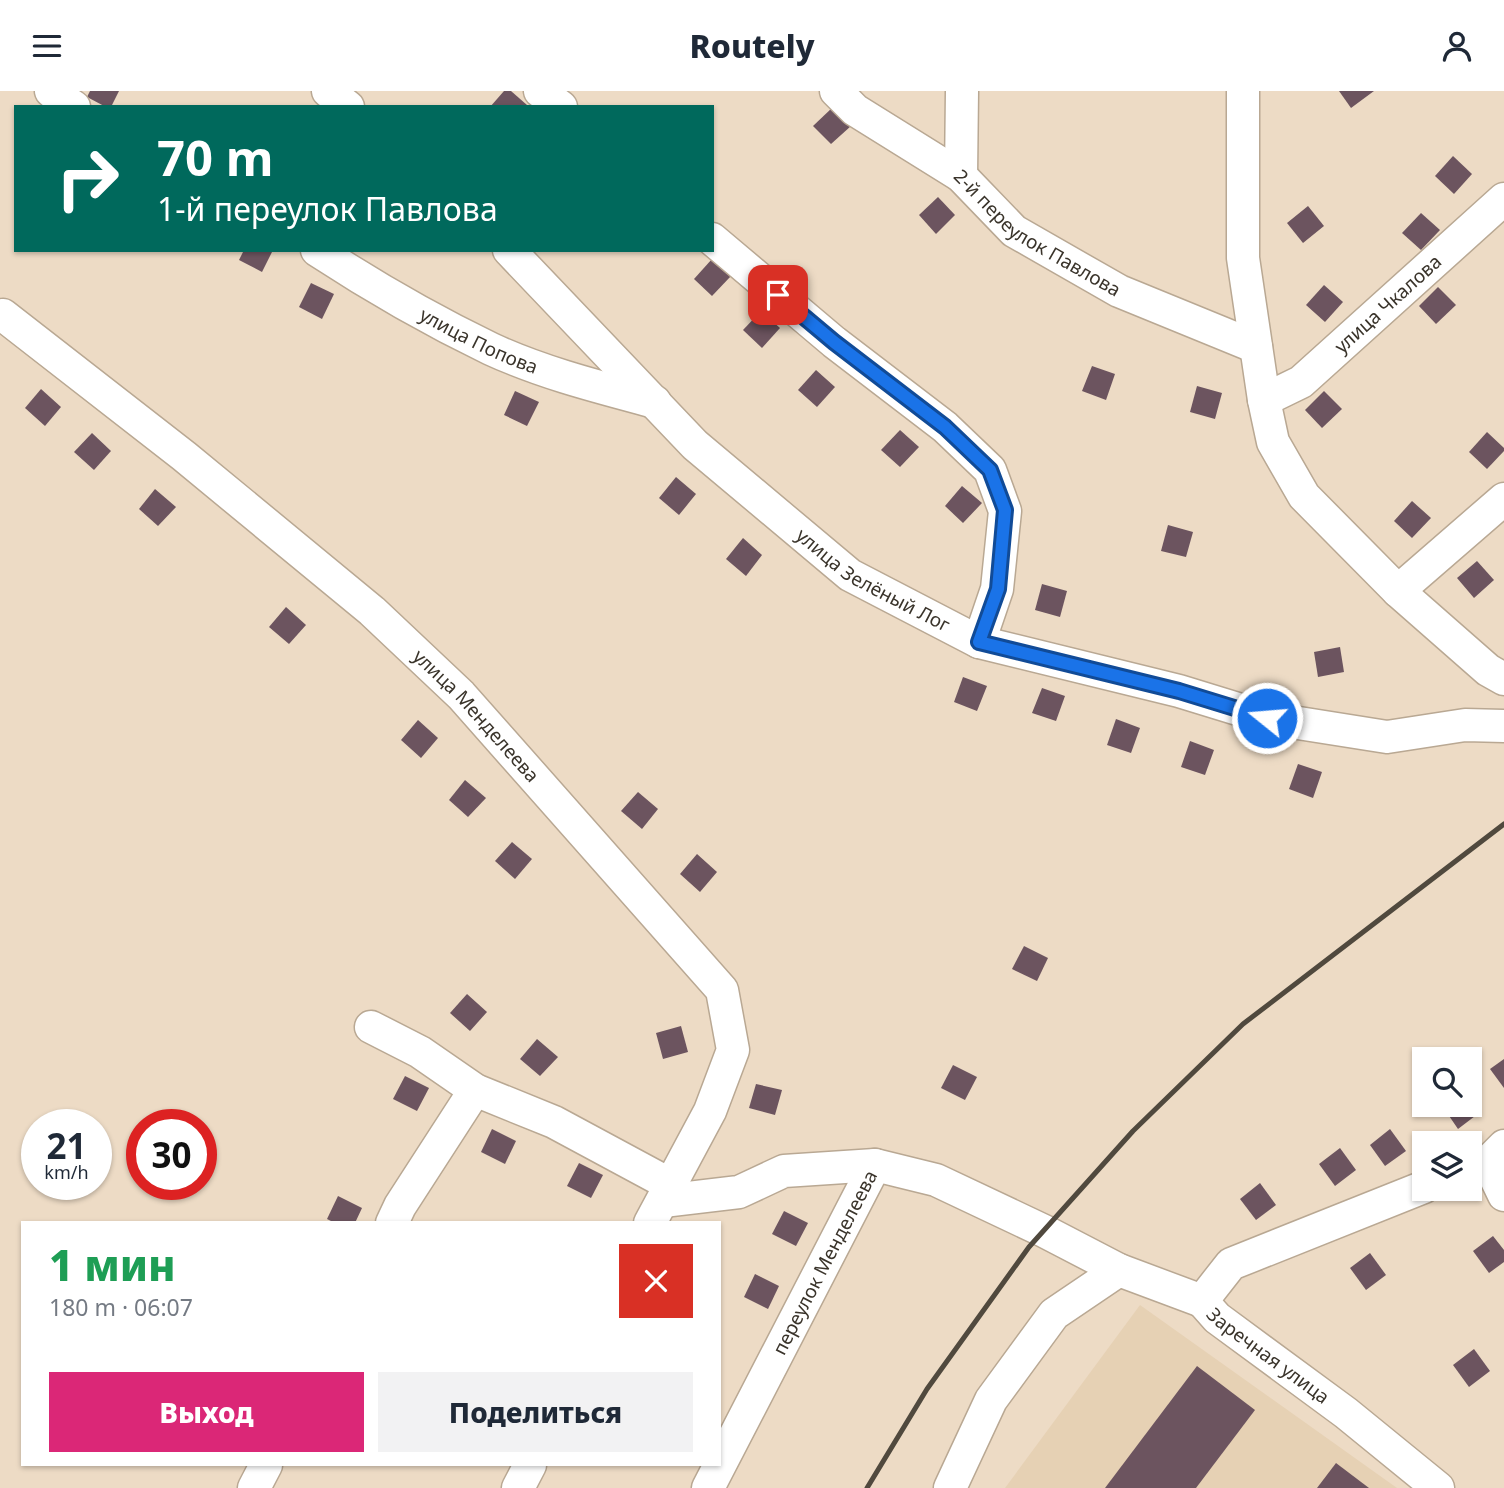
<!DOCTYPE html>
<html lang="ru">
<meta charset="utf-8">
<style>
body{margin:0;font-family:"Noto Sans",sans-serif;background:#f2f2f3;color:#1f2937;height:100vh;display:flex;flex-direction:column;font-size:26px;white-space:nowrap}
*{box-sizing:border-box;margin:0}
p{font-size:23px;color:#747a83}
.icon{flex:none;width:38px;height:38px;fill:none;stroke:currentColor;stroke-width:2;stroke-linecap:round;stroke-linejoin:round}
.map{position:relative;flex:1;overflow:hidden}
.details{position:absolute;left:21px;top:1130px;width:700px;height:245px;display:flex;flex-direction:column;background:#fff;border-radius:0px;box-shadow:0 2px 5px #0004}
.details>*{flex:none}
.hud{position:absolute;left:14px;top:14px;width:700px;height:147px;border-radius:0px;box-shadow:0 2px 5px #0004;background:#00695c;color:#fff;overflow:hidden}
.tools{position:absolute;left:1412px;top:956px;display:grid;gap:14px}
.tools a{display:grid;place-items:center;width:70px;height:70px;border-radius:0px;background:#fff;box-shadow:0 2px 5px #0004;font-size:35px}
.speed{position:absolute;left:21px;top:1018px;display:flex;gap:14px;font-size:35px;font-weight:700;text-align:center}
.speed>*{display:grid;place-content:center;width:91px;height:91px;border-radius:50%;background:#fff;box-shadow:0 2px 5px #0004;line-height:1}
.speed small{font-size:18px;font-weight:400}
.speed .limit{border:10px solid #d22;background:#fff;color:#111}
.pin{position:absolute;display:grid;place-items:center;width:60px;height:60px;color:#fff;margin:-30px;border-radius:14px;box-shadow:0 4px 10px #0006}
.me{position:absolute;width:77px;margin:-38px;rotate:287deg;stroke-linejoin:round;filter:drop-shadow(0 0 5px #0008)}
.turn{display:flex;align-items:center;gap:24px;height:147px;padding:0 28px;font-size:32px}
.turn .icon{width:91px;height:91px;stroke-width:2.5}
.turn b{display:block;font-size:49px;line-height:60px}
.round{display:grid;place-items:center;flex:none;width:74px;height:74px;border-radius:0px;background:#f2f2f3}
.overview{display:flex;align-items:center;justify-content:space-between;height:119px;padding:0 28px}
h1{font-size:42px;font-weight:800;line-height:52px;color:#1e9e55}
.cta{display:flex;gap:14px;margin-top:auto;padding:14px 28px}
.cta a{flex:1;height:80px;border-radius:0px;background:#db2777;color:#fff;font-size:28px;font-weight:800;line-height:80px;text-align:center}
.cta a+a{background:#f2f2f3;color:#1f2937}
header{display:flex;justify-content:space-between;align-items:center;height:91px;padding:0 28px;background:#fff;font-size:32px;font-weight:800}
.map>svg:first-child{display:block}
</style>
<header><svg class="icon" aria-label="menu" viewBox="0 0 24 24"><path d="M4 6h16M4 12h16M4 18h16"/></svg>Routely<svg class="icon" aria-label="person" viewBox="0 0 24 24"><circle cx="12" cy="8" r="4"/><path d="M4 21q1-7 8-7t8 7"/></svg></header>
<div class="map">
<svg width="1504" height="1397" viewBox="0 0 1504 1397">
<rect width="100%" height="100%" fill="#eddbc5"/>
<polygon fill="#e6d1b4" points="1140,1214 1397,1397 1005,1397"/>
<g fill="#6c545f">
<polygon points="90,0 119,0 111,16 106,16 87,6"/>
<polygon points="504,0 511,0 527,14 525,16 490,16"/>
<polygon points="1339,0 1374,0 1351,17"/>
<polygon points="833,16 851,35 831,53 813,35"/>
<polygon points="1453,65 1472,83 1454,103 1435,85"/>
<polygon points="938,106 955,124 936,143 919,124"/>
<polygon points="1308,115 1324,135 1303,152 1287,132"/>
<polygon points="1421,122 1440,139 1421,159 1402,142"/>
<polygon points="244,159 273,159 262,181 239,169"/>
<polygon points="712,168 731,185 712,205 694,188"/>
<polygon points="311,192 334,203 322,228 299,216"/>
<polygon points="1324,194 1343,211 1325,231 1306,214"/>
<polygon points="1438,196 1456,214 1436,233 1419,215"/>
<polygon points="761,220 780,237 762,257 743,239"/>
<polygon points="1092,275 1115,283 1106,309 1082,300"/>
<polygon points="816,279 835,296 817,316 798,299"/>
<polygon points="1197,295 1222,302 1215,328 1190,321"/>
<polygon points="41,298 61,316 45,335 25,317"/>
<polygon points="515,300 539,311 527,335 504,324"/>
<polygon points="1324,300 1342,318 1322,337 1305,319"/>
<polygon points="900,339 919,356 900,376 881,359"/>
<polygon points="1487,341 1504,357 1504,360 1487,378 1469,361"/>
<polygon points="92,342 111,360 94,379 74,361"/>
<polygon points="676,386 696,403 679,424 659,407"/>
<polygon points="962,395 982,412 963,432 945,415"/>
<polygon points="155,398 176,416 158,435 139,418"/>
<polygon points="1412,410 1431,427 1412,447 1394,430"/>
<polygon points="1168,434 1193,441 1186,466 1161,460"/>
<polygon points="743,447 762,464 746,485 726,468"/>
<polygon points="1477,470 1494,489 1474,507 1457,487"/>
<polygon points="1042,493 1067,500 1060,526 1035,519"/>
<polygon points="286,516 306,534 289,553 269,536"/>
<polygon points="1340,556 1344,581 1318,586 1314,561"/>
<polygon points="963,586 987,595 977,620 954,611"/>
<polygon points="1042,597 1065,605 1056,630 1032,622"/>
<polygon points="1116,628 1140,637 1131,662 1107,654"/>
<polygon points="418,629 438,647 421,667 401,649"/>
<polygon points="1190,650 1214,659 1205,684 1181,676"/>
<polygon points="1298,673 1322,681 1313,707 1289,698"/>
<polygon points="465,689 486,707 468,726 449,709"/>
<polygon points="638,701 658,718 642,738 621,720"/>
<polygon points="512,751 532,768 515,788 495,770"/>
<polygon points="697,763 717,781 700,801 680,783"/>
<polygon points="1024,855 1048,867 1037,890 1012,878"/>
<polygon points="467,903 487,921 470,940 450,922"/>
<polygon points="681,935 688,961 663,968 656,942"/>
<polygon points="537,948 558,966 540,985 520,968"/>
<polygon points="1504,968 1504,997 1490,978"/>
<polygon points="953,974 977,986 965,1009 941,997"/>
<polygon points="405,985 429,997 417,1020 393,1008"/>
<polygon points="756,993 782,999 775,1024 749,1017"/>
<polygon points="1470,1010 1479,1022 1458,1038 1443,1016 1446,1013 1470,1013"/>
<polygon points="492,1038 516,1050 505,1073 481,1061"/>
<polygon points="1390,1038 1406,1060 1385,1075 1370,1054"/>
<polygon points="1340,1057 1356,1079 1335,1095 1319,1073"/>
<polygon points="579,1072 603,1084 591,1107 567,1095"/>
<polygon points="1260,1092 1276,1114 1256,1129 1240,1108"/>
<polygon points="338,1105 362,1117 355,1132 335,1132 327,1128"/>
<polygon points="784,1120 808,1132 796,1155 772,1143"/>
<polygon points="1493,1145 1504,1159 1504,1171 1489,1182 1473,1160"/>
<polygon points="1370,1162 1386,1184 1366,1199 1350,1177"/>
<polygon points="755,1183 779,1195 768,1218 744,1206"/>
<polygon points="1474,1258 1490,1280 1469,1296 1453,1274"/>
<polygon points="1197,1275 1255,1319 1196,1397 1105,1397"/>
<polygon points="1336,1372 1369,1397 1317,1397"/>
</g>
<g fill="none" stroke-linecap="round" stroke-linejoin="round">
<g stroke="#b9a893" stroke-width="35">
<g id="minor">
<polyline points="51,0 74,16"/>
<polyline points="328,0 348,16"/>
<polyline points="540,0 561,16"/>
<path id="s1" d="M836 0 855 19 961 85 1014 140 1119 200 1256 256"/>
<polyline points="1243,0 1243,167 1264,309 1273,351 1304,405 1398,500 1488,579 1504,588"/>
<polyline points="961,85 962,0"/>
<polyline points="712,148 834,251 945,336 990,379 1005,420 997,498 979,551"/>
<path id="s2" d="M317 159C372 195 431 229 491 258 543 282 599 296 655 311"/>
<path id="s3" d="M509 159 695 354 850 484 979 551 1179 600 1267 627 1387 646 1465 634 1504 635"/>
<path id="s4" d="M3 224 184 365 372 520 461 604 722 899 733 959 710 1020 650 1132"/>
<path id="s5" d="M1264 309 1301 291 1504 108"/>
<polyline points="1398,500 1504,408"/>
<polyline points="371,936 420,961 475,999 554,1031 671,1094"/>
<polyline points="1488,1071 1504,1104"/>
<polyline points="1470,1078 1488,1071 1504,1055"/>
<path id="s6" d="M1424 1096 1231 1173 1202 1210 1217 1227 1346 1322 1438 1397"/>
<polyline points="663,1110 739,1101 784,1080 875,1074 936,1089 1044,1140 1119,1179 1202,1210"/>
<polyline points="392,1132 400,1115 475,999"/>
<polyline points="254,1397 266,1374"/>
<polyline points="518,1397 530,1374"/>
<path id="s7" d="M708 1397 875 1074"/>
<polyline points="950,1397 991,1309 1054,1223 1119,1179"/>
</g>
</g>
<use href="#minor" stroke="#fff" stroke-width="32"/>
<polyline stroke="#50493e" stroke-width="5" points="867,1397 927,1298 1029,1156 1133,1040 1243,933 1504,733"/>
</g>
<g fill="none" stroke-linecap="round" stroke-linejoin="round">
<g stroke="#114b97" stroke-width="18">
<polyline id="route" points="778,204 834,251 945,336 990,379 1005,419 998,498 979,551 1179,600 1267,627"/>
</g>
<use href="#route" stroke="#1a73e8" stroke-width="12"/>
</g>
<g text-anchor="middle" dominant-baseline="central" stroke-width="7" stroke-linejoin="round" paint-order="stroke">
<g font-size="19" fill="#3a342b" stroke="#fae9d2">
<text stroke="none"><textPath href="#s1" startOffset="248">2-й переулок Павлова</textPath></text>
<text stroke="none"><textPath href="#s5" startOffset="158">улица Чкалова</textPath></text>
<text stroke="none"><textPath href="#s2" startOffset="186">улица Попова</textPath></text>
<text stroke="none"><textPath href="#s3" startOffset="494">улица Зелёный Лог</textPath></text>
<text stroke="none"><textPath href="#s4" startOffset="621">улица Менделеева</textPath></text>
<text stroke="none"><textPath href="#s7" startOffset="254">переулок Менделеева</textPath></text>
<text stroke="none"><textPath href="#s6" startOffset="341">Заречная улица</textPath></text>
</g>
</g>
</svg>
<div class="tools">
<a><svg class="icon" aria-label="search" viewBox="0 0 24 24"><circle cx="10" cy="10" r="6"/><path d="M15 15l6 6"/></svg></a>
<a><svg class="icon" aria-label="layers" viewBox="0 0 24 24"><path d="M12 4l9 5-9 5-9-5zM3 14l9 5 9-5"/></svg></a>
</div>
<div class="speed"><div>21<small>km/h</small></div><div class="limit">30</div></div>
<div class="pin" style="left:778px;top:204px;background:#d93025"><svg class="icon" aria-label="arrive" viewBox="0 0 24 24"><path d="M6 21V4h12l-3 4 3 4H6"/></svg></div>
<svg class="me" style="left:1267px;top:627px" viewBox="-20 -20 40 40"><circle r="17" fill="#1a73e8" stroke="#fff" stroke-width="3"/><path d="M0-11L8 9 0 5-8 9z" fill="#fff"/></svg>
<div class="hud">
<div class="turn"><svg class="icon" aria-label="right" viewBox="0 0 24 24"><path d="M7 20v-9h11M14 6l5 5-5 5"/></svg><div><b>70 m</b>1-й переулок Павлова</div></div>
</div>
<section class="details">
<div class="overview"><div><h1>1 мин</h1><p>180 m · 06:07</p></div><a class="round" style="background:#d93025;color:#fff"><svg class="icon" aria-label="close" viewBox="0 0 24 24"><path d="M6 6l12 12M18 6L6 18"/></svg></a></div>
<div class="cta"><a>Выход</a><a>Поделиться</a></div>
</section>
</div>
